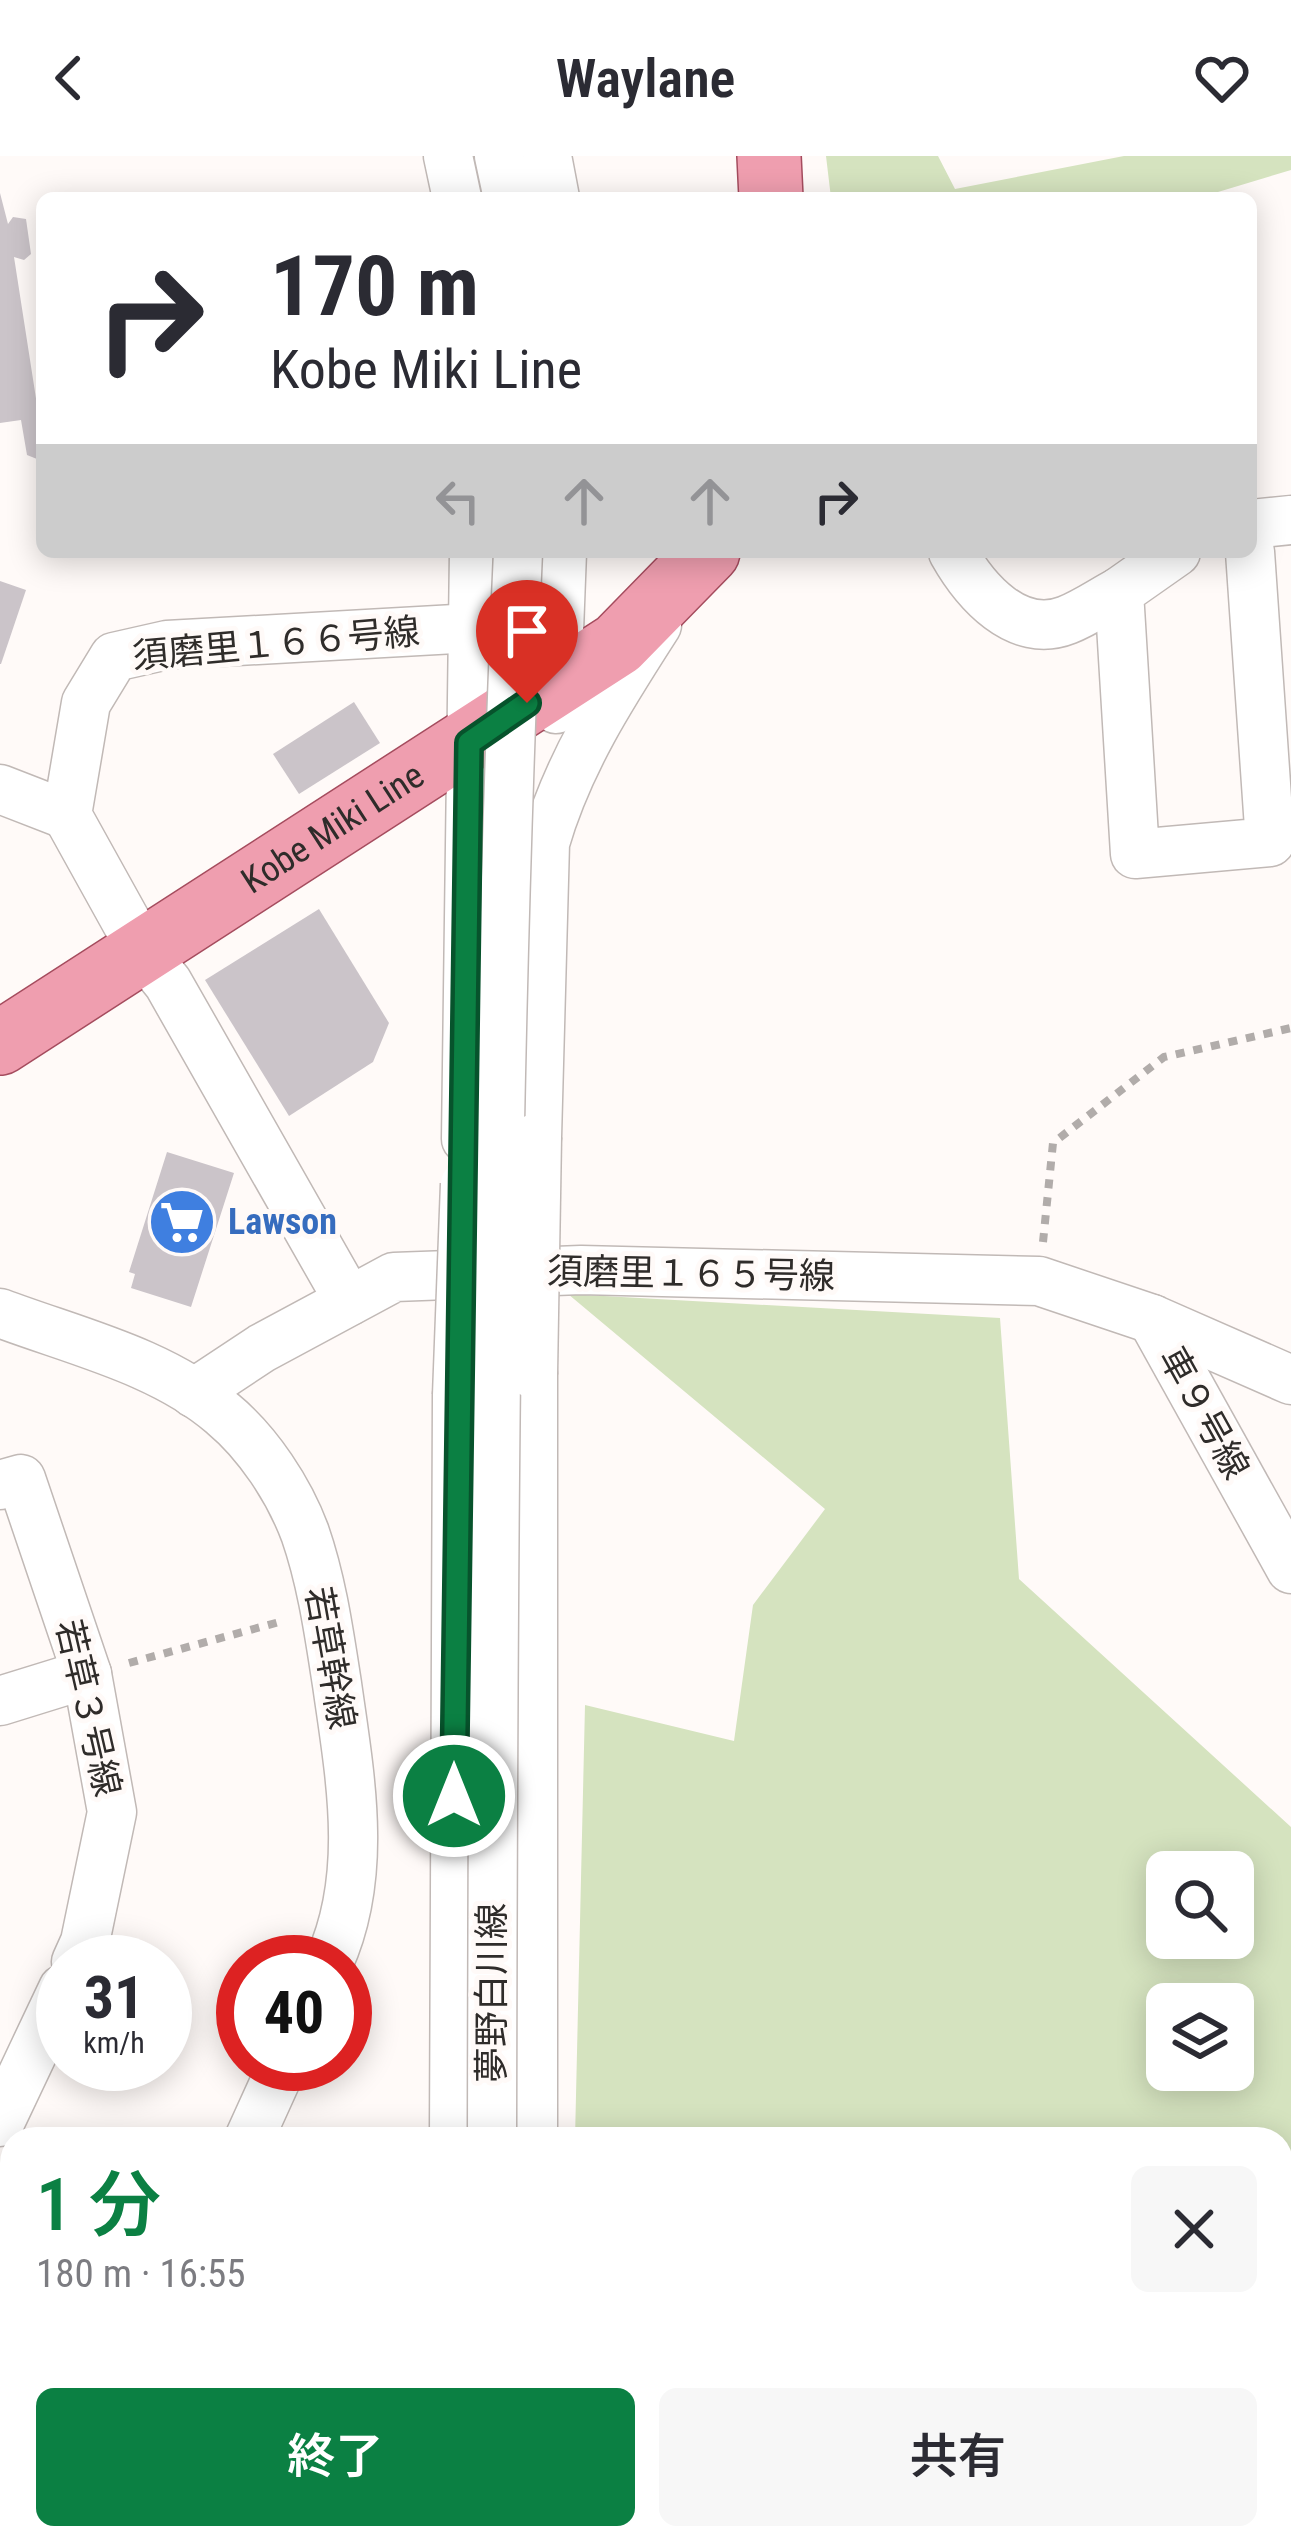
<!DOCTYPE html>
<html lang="ja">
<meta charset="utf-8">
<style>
body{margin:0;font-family:"Roboto Condensed","Noto Sans JP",sans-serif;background:#f7f7f7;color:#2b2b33;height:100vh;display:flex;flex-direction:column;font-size:45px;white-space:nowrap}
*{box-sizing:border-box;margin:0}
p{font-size:39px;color:#7c7c81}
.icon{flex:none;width:66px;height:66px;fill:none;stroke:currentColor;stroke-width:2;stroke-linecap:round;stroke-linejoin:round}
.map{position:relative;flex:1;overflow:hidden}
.details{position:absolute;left:0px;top:1971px;width:1293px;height:423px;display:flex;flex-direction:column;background:#fff;border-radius:36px 36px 0 0;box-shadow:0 6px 30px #0003}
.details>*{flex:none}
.hud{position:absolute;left:36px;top:36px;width:1221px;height:366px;border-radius:18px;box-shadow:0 6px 30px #0003;background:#fff;color:#2b2b33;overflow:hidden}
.tools{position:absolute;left:1146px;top:1695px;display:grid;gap:24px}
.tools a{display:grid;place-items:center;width:108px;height:108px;border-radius:18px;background:#fff;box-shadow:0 6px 30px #0003;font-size:60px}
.speed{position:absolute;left:36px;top:1779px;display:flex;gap:24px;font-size:60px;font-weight:700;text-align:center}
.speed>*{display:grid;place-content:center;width:156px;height:156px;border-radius:50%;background:#fff;box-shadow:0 6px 30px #0003;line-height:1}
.speed small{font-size:30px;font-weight:400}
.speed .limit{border:18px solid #d22;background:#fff;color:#111}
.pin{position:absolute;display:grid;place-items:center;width:102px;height:102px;color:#fff;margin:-123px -51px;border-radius:50% 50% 50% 0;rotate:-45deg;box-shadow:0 0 12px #0007}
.pin .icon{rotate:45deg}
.me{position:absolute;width:132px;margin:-66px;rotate:0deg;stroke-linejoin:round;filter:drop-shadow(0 0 9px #0008)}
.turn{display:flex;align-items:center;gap:42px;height:252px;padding:0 36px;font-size:54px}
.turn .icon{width:156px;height:156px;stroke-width:2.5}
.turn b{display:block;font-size:84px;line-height:102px}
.lanes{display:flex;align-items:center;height:114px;padding:0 36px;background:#0003;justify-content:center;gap:60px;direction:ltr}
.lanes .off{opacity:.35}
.round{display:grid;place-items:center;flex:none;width:126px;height:126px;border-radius:18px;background:#f7f7f7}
.summary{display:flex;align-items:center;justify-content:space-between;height:204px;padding:0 36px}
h1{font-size:72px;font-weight:600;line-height:90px;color:#0b8043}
.primary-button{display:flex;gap:24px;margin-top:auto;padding:24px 36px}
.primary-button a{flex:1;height:138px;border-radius:18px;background:#0b8043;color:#fff;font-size:48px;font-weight:600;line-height:138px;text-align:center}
.primary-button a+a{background:#f7f7f7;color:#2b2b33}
header{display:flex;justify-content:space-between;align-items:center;height:156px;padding:0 36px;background:#fff;font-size:54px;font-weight:600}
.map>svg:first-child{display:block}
</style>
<header><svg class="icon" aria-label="back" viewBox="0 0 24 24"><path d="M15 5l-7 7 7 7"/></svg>Waylane<svg class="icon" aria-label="heart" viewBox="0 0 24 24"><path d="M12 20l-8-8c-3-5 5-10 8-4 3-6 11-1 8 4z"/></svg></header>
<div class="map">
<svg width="1291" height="2392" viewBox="0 0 1291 2392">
<rect width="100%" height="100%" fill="#fffaf8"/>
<g fill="#d5e3bf" fill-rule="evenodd">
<polygon points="826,0 938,0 955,33 1124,0 1291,0 1291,14 1198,42 831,42"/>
<path d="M568 1138 1000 1162 1019 1423 1291 1671V2335L1281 2350V1983H575L585 1549 734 1585 753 1449 825 1353ZM1167 1716H1233V1782H1167ZM1167 1848H1233V1914H1167Z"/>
<polygon points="713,2382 1053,2382 1048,2392 709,2392"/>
</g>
<g fill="#cbc4c9">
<polygon points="0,37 8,68 13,61 26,63 31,98 24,104 14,101 42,281 42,300 37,303 27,299 21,264 0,267"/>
<polygon points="0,425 26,434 1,508 0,508"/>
<polygon points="354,546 380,587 299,638 273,598"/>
<polygon points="319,753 389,867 373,906 289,960 205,824"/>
<polygon points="167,996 234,1017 191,1151 131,1132 135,1118 129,1116"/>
</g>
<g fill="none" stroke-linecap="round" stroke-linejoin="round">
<g stroke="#c1b9b6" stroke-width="51">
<g id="minor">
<polyline points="448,0 457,42"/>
<polyline points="499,0 508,42"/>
<polyline points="547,0 555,42"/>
<polyline points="1251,368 1291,364"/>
<path d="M953 396C975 435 1017 484 1067 464 1085 457 1102 445 1119 436"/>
<polyline points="1176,396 1119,436 1135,698 1270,686 1250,396"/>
<polyline points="556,553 562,396"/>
<polyline points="0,633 67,659"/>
<path d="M537 981 545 687C568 607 612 539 657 469"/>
<polyline points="466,983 474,396"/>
<polyline points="349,1145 168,827 143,796 67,659 86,547 114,501 167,489 473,472"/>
<path d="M0 1157C74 1185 162 1205 223 1258 258 1287 289 1334 305 1377 322 1426 329 1477 337 1528 350 1620 369 1718 329 1806"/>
<polyline points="1152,1163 1291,1413"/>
<polyline points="194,1237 262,1192 394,1121 581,1114 1039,1125 1152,1163 1291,1224"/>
<polyline points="0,1329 21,1323 87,1518 112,1656 85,1786 76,1806"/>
<polyline points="0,1545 87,1518"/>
<polyline points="0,1966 63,1833"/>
<polyline points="249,1983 283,1908"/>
<polyline points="454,1983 457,1239"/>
<polyline points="533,1983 533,1218"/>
<polyline points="0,2150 12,2155"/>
<polyline points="470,2382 473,2392"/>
<polyline points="522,2382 523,2392"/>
<polyline points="55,2392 60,2382"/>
</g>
</g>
<g stroke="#a54c5e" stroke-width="66">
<g id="major">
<polyline points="769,0 771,42"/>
<path id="s1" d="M0 887 618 488 708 396"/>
</g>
</g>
<g stroke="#b1acaa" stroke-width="8" stroke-dasharray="9 9" stroke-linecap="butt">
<polyline points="1043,1086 1053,987 1164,901 1291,872"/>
<polyline points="129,1507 283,1465"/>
</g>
<use href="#minor" stroke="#fff" stroke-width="48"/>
<use href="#major" stroke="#ef9eaf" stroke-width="63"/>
<g stroke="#c1b9b6" stroke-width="51" stroke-linecap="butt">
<g id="minor-bridge">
<polyline points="533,1218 537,981"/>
<polyline points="457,1239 465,1028"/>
<path d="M492 1983C493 1454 494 925 518 396"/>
</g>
</g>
<use href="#minor-bridge" stroke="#fff" stroke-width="48"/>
</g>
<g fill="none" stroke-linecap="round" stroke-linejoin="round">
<g stroke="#07532c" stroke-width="30">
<polyline id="route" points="454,1640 469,587 527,547"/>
</g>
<use href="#route" stroke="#0b8043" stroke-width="21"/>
</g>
<defs>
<g id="supermarket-disc" transform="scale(3.45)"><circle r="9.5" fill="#3f7fe0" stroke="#fffaf8"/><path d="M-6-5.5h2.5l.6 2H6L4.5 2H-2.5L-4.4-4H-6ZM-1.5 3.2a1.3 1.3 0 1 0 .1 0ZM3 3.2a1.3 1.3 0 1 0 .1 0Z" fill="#fff"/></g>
</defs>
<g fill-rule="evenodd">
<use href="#supermarket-disc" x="182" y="1066"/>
</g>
<g text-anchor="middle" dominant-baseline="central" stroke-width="10" stroke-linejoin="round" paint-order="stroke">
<g font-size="36" fill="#2f2c2a" stroke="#fffaf8">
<text transform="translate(276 488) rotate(-5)">須磨里１６６号線</text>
<text stroke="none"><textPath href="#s1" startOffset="396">Kobe Miki Line</textPath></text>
<text transform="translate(691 1118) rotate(1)">須磨里１６５号線</text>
<text transform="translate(1204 1257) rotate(61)">車９号線</text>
<text transform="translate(330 1502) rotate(80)">若草幹線</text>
<text transform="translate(88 1552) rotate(77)">若草３号線</text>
<text transform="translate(492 1837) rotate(-90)">夢野白川線</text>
</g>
<g font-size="36" font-weight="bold" fill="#366cbe" stroke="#fffaf8" text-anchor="start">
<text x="228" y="1066">Lawson</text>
</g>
</g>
</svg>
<div class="tools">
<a><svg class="icon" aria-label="search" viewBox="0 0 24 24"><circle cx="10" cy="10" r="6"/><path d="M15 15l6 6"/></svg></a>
<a><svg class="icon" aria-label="layers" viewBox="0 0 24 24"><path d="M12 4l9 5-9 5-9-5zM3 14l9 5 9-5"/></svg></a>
</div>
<div class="speed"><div>31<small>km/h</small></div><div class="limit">40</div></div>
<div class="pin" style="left:527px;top:547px;background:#d93025"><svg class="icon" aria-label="arrive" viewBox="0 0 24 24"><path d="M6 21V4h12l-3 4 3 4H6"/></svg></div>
<svg class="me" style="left:454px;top:1640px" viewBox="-20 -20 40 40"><circle r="17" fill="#0b8043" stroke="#fff" stroke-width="3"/><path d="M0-11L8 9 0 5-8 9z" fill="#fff"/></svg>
<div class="hud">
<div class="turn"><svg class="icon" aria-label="right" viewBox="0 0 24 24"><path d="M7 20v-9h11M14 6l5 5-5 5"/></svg><div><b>170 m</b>Kobe Miki Line</div></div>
<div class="lanes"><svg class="icon off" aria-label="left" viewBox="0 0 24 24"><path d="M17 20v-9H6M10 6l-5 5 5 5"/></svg><svg class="icon off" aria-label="ahead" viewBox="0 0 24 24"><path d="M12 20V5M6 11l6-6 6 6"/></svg><svg class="icon off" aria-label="ahead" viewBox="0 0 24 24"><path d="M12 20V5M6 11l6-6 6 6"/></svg><svg class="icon" aria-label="right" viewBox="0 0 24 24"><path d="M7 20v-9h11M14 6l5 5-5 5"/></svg></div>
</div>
<section class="details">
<div class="summary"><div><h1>1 分</h1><p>180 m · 16:55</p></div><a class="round"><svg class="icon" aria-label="close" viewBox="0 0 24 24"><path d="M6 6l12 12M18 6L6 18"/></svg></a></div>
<div class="primary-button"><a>終了</a><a>共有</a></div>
</section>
</div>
